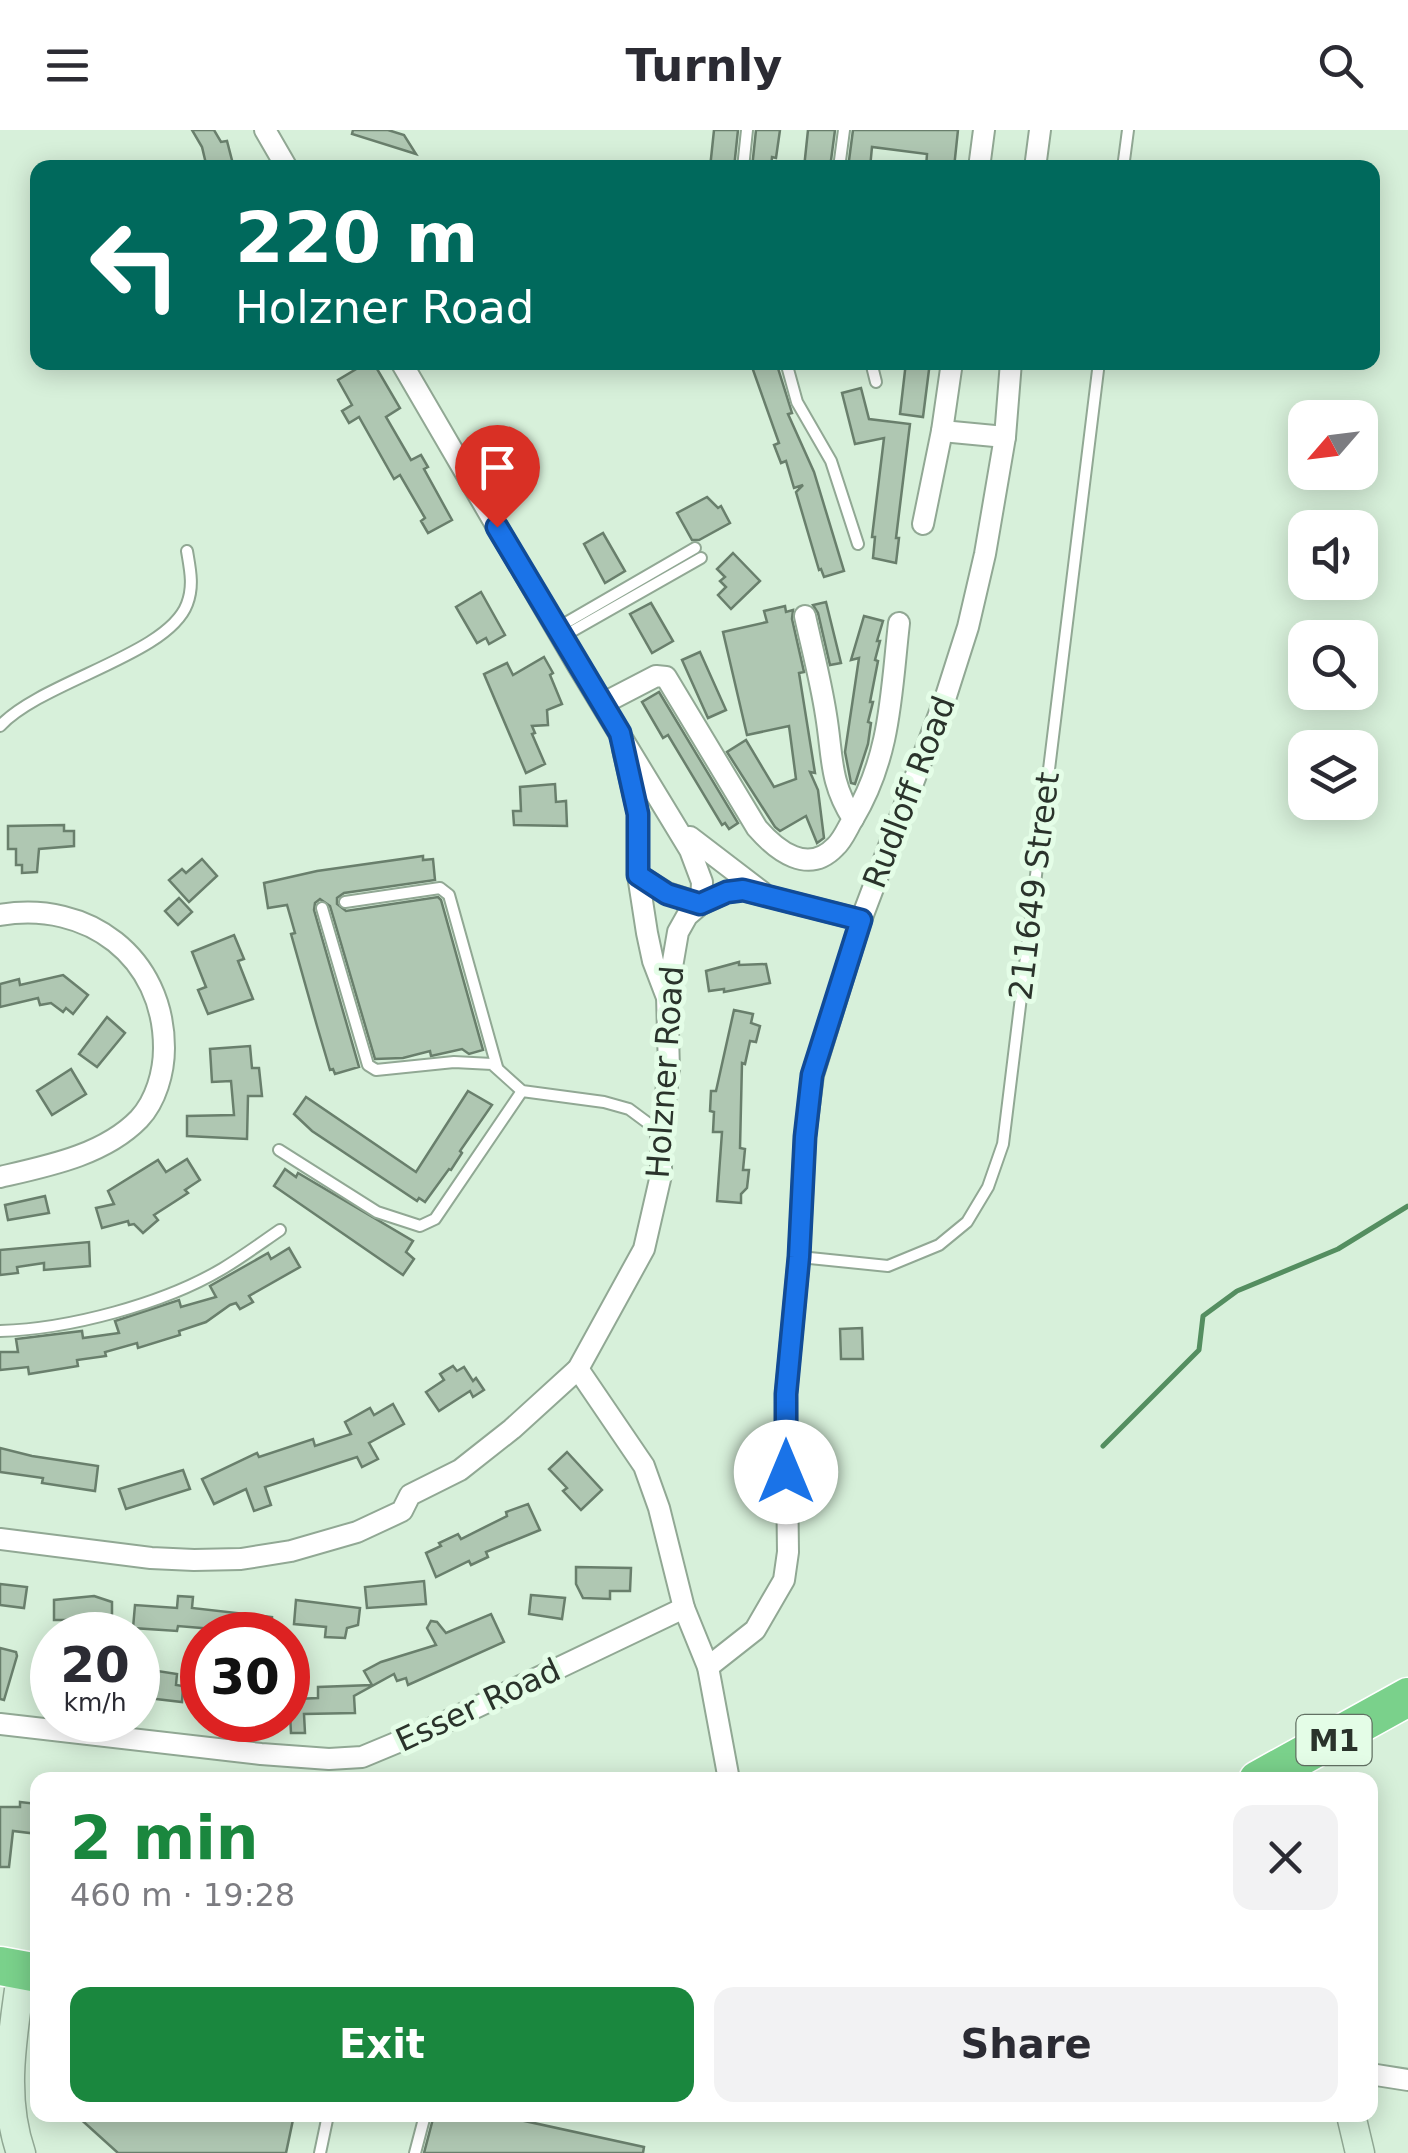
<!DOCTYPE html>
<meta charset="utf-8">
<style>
body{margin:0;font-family:"DejaVu Sans",sans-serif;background:#f2f2f3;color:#2b2b33;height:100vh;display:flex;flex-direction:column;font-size:38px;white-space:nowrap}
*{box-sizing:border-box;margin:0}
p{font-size:32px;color:#7c7c81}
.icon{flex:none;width:55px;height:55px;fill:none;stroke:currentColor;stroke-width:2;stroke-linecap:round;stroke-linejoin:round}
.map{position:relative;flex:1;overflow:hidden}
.drawer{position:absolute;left:30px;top:1642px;width:1348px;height:350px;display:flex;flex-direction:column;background:#fff;border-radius:20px;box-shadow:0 5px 25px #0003}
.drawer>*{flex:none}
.top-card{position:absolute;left:30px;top:30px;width:1350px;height:210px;border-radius:20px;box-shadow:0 5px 25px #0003;background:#00695c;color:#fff;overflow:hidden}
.needle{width:65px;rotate:242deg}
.controls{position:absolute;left:1288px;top:270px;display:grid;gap:20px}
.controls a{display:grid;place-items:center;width:90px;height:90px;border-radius:20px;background:#fff;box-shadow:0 5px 25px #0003;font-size:50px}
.speed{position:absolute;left:30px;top:1482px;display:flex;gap:20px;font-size:50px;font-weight:700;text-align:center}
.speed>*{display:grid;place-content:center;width:130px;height:130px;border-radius:50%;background:#fff;box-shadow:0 5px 25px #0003;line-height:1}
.speed small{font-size:25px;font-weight:400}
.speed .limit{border:15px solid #d22;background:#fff;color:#111}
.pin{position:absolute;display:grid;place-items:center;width:85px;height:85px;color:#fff;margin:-102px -42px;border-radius:50% 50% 50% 0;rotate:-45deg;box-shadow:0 0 10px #0007}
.pin .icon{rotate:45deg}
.me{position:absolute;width:110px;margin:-55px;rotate:0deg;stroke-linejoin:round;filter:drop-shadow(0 0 8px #0008)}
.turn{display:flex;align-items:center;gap:35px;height:210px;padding:0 40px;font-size:45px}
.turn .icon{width:130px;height:130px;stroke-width:2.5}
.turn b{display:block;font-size:70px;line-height:85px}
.round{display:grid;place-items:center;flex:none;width:105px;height:105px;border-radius:20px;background:#f2f2f3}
.summary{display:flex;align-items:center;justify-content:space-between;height:170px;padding:0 40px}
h1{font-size:60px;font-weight:700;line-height:75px;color:#1a873e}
.action{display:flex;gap:20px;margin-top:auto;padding:20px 40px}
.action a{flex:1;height:115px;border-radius:20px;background:#1a873e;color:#fff;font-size:40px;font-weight:700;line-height:115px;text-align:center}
.action a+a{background:#f2f2f3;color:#2b2b33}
header{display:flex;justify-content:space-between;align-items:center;height:130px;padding:0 40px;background:#fff;font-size:45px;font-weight:700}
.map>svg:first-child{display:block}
</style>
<header><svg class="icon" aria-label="menu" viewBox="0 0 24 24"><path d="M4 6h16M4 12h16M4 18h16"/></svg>Turnly<svg class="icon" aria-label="search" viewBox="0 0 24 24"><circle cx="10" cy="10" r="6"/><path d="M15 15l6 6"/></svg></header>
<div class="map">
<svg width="1408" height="2023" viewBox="0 0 1408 2023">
<rect width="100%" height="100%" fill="#d7f0da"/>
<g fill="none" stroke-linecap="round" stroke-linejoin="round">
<polyline stroke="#548e60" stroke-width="5" points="1103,1316 1199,1220 1203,1186 1237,1161 1338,1119 1408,1076"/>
</g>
<g fill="#afc7b2" stroke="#697f6c" stroke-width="2.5">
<polygon points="192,0 214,0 221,12 227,11 234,38 207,38 202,17"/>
<polygon points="353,0 388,0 404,5 416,24 352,4"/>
<polygon points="714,0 738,0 734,38 710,38"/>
<polygon points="756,0 780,0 776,28 772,27 771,38 752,38"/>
<polygon points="808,0 835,0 830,38 804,38"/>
<polygon points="853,0 958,0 954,38 926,38 927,24 872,17 870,38 848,38"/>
<polygon points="368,232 373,232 400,278 386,287 411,330 421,325 428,337 424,339 452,390 428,403 421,391 425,388 400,345 394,349 359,287 349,293 342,281 352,275 338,250"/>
<polygon points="766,232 776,232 792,283 788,284 814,342 844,441 824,447 821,439 819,440 796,362 803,355 794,358 786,331 781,333 774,315 779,313 752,237"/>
<polygon points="906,232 930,232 923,287 900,284"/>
<polygon points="861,258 869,289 910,294 896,408 899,408 896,433 873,428 875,407 872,407 884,308 855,314 842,263"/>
<polygon points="707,367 718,378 721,376 730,393 699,410 692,410 677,383"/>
<polygon points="603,403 625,441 605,453 584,414"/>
<polygon points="733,423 760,451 731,479 718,465 726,457 720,451 725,447 717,439"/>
<polygon points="481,462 505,505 489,514 486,508 477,513 456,477"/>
<polygon points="826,472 841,533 830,535 818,483 813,475"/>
<polygon points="651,473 673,511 652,523 630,484"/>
<polygon points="785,476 786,482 793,480 792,489 804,542 799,543 815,643 810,642 818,660 824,708 817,713 806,686 780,701 775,697 727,622 746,610 774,657 796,649 789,596 747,605 723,502 767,492 764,481"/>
<polygon points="864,486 883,491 877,511 880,511 875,530 878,531 870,572 873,572 868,592 871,593 868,614 855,654 851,653 845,622 859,528 851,530"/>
<polygon points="700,522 726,580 708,588 682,530"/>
<polygon points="544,527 553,543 550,545 562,574 547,580 548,595 532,596 535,603 532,604 545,634 526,643 484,544 507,533 513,545"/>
<polygon points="659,562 738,693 729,699 725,693 722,695 668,605 663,608 642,572"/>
<polygon points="555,654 556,672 566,671 567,696 514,695 513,681 521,681 520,657"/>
<polygon points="64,695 64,701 74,701 74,716 39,719 37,742 22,743 22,735 16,735 16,719 8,719 8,696"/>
<polygon points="423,726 423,730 433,729 435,750 344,763 337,768 337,774 346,781 438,767 441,770 483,920 469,924 462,919 431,926 430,921 403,928 375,929 330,776 320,769 315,773 314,780 359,937 335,944 333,939 330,940 317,896 291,804 295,803 287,775 268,778 264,753 317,741"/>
<polygon points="202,729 217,746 189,772 169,750 182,739 186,743"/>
<polygon points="179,768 192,782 178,795 165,781"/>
<polygon points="234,805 244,829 238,831 253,869 208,884 198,860 206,857 192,822"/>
<polygon points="739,832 739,835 766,834 770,853 724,862 724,859 709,861 706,841"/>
<polygon points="63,845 88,865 73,884 66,878 63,882 51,873 40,875 38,868 0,877 0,854 19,849 20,855"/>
<polygon points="734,880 753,884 751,893 760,896 756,912 750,911 745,934 742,933 740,1018 745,1019 743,1040 749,1040 747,1058 741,1064 741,1073 717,1071 722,1002 713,1002 714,982 710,981 711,961 716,961"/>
<polygon points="107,887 125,903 97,937 79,924"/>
<polygon points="250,916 252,938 259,938 262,966 248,966 247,1009 187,1006 187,986 234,985 231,951 212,952 210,919"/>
<polygon points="71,939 86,964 52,985 37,961"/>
<polygon points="468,961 492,975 460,1021 462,1023 451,1040 449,1039 425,1072 419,1068 417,1071 312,1001 294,984 306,967 416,1042"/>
<polygon points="187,1029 200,1050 185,1060 188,1063 154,1085 158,1090 143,1103 134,1094 129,1095 128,1091 102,1098 96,1078 114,1074 108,1061 158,1030 166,1042"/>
<polygon points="285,1039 296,1047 298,1043 413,1111 406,1122 414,1129 403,1145 274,1056"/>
<polygon points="45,1066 49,1083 8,1090 5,1075"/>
<polygon points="89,1112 90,1136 44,1140 44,1133 17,1137 18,1143 0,1145 0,1120"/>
<polygon points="289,1118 300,1137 249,1166 253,1172 240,1179 236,1173 230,1175 206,1192 179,1201 180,1205 138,1218 137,1213 105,1222 106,1226 77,1230 78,1236 29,1244 28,1237 0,1240 0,1222 18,1222 16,1209 82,1201 83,1208 119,1203 115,1191 179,1170 181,1177 216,1167 210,1156 268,1123 271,1129"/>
<polygon points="862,1198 863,1229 841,1229 840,1199"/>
<polygon points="453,1236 457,1241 464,1237 473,1251 476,1248 484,1260 473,1267 470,1261 439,1281 426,1262 444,1250 440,1244"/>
<polygon points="393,1274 404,1294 369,1313 378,1329 362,1337 357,1327 265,1357 271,1375 254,1381 246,1359 214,1374 202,1349 257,1323 259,1327 313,1309 315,1316 351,1304 345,1292 370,1278 374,1285"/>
<polygon points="0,1318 32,1326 98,1336 95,1361 42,1353 43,1348 0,1342"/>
<polygon points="567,1322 602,1360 581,1380 563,1361 567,1358 549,1339"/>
<polygon points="183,1340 190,1359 126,1379 119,1359"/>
<polygon points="528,1374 540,1400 486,1422 488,1427 471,1435 469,1431 436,1447 426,1423 441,1416 439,1413 458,1404 461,1409 507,1386 506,1382"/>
<polygon points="576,1437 631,1438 630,1461 610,1461 610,1469 583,1468 576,1454"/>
<polygon points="424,1451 426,1474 367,1478 365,1457"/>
<polygon points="0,1454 27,1457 24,1478 0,1475"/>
<polygon points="531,1465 565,1468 562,1489 529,1484"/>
<polygon points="94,1466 112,1472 112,1486 103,1485 103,1491 82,1491 82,1500 69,1501 69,1490 54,1490 54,1470"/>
<polygon points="178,1466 193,1467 192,1478 272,1487 271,1505 224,1505 213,1503 213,1499 178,1496 177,1501 133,1498 135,1475 177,1478"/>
<polygon points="296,1470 360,1478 358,1495 347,1498 345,1508 325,1507 326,1497 294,1494"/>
<polygon points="491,1484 504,1512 408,1555 406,1548 397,1551 394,1544 354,1566 355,1583 304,1584 305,1603 291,1603 290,1584 296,1584 295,1569 318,1568 318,1557 372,1555 364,1541 381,1532 436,1515 427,1498 431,1491 437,1492 446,1503"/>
<polygon points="0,1518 16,1522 17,1526 4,1570 0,1569"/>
<polygon points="138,1538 177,1544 176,1555 183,1556 182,1572 138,1567"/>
<polygon points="20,1672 38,1674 38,1704 13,1701 9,1737 0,1737 0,1677 20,1677"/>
<polygon points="76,1985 294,1985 286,2023 118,2023"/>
<polygon points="434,1985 497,1985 644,2017 643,2023 424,2023"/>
</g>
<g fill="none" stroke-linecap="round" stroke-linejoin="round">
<g stroke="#91a894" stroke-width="14">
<g id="lane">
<polyline points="743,38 747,0"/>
<polyline points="839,38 844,0"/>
<polyline points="1123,38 1128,0"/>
<polyline points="786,232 797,272 831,331 858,414"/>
<polyline points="871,232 876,252"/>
<polyline points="557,498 695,418"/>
<polyline points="562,507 701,428"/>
<path d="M0 596C42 551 168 525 187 474 194 456 190 439 187 421"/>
<polyline points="345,772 440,758 449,765 497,937"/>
<polyline points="322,778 368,935 376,940 454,932 492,934 522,961 604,972 629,979 660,1002"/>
<polyline points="279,1020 377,1082 420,1096 435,1089 522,961"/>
<polyline points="800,1127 888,1136 939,1115 967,1092 988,1057 1003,1014 1099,232"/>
<path d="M0 1201C69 1199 163 1174 222 1139 242 1127 261 1113 280 1100"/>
<polyline points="320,2023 328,1985"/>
<polyline points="415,2023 425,1985"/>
</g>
</g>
<g stroke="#91a894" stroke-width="24">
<g id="street">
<polyline points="265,0 287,38"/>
<polyline points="979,38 984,0"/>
<polyline points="1035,38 1040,0"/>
<polyline points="401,232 577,534 690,720 702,752 701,774"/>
<polyline points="952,232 942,301 1005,307"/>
<polyline points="923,394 942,301"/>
<path d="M602 574 656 546 666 547 757 698C777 721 808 745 835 717 843 710 848 697 853 689 829 651 833 627 826 585 821 552 812 518 805 486"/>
<polyline points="623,619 638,684 638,745 647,803 653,831 666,865"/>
<path d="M853 689C891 626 891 563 899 493"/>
<polyline points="690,707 762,762"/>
<polyline points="638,745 667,763 701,774"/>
<path d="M0 785C88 770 164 827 164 918 164 942 156 971 139 989 104 1025 48 1036 0 1047"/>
<polyline points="578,1239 644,1336 659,1378 684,1478 708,1537 729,1650"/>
<polyline points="0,1409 151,1428 194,1430 241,1429 291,1421 357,1402 402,1381 410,1365 460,1340 512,1299 578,1239 644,1119 661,1045 661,1003 669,940 667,866 678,802 687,786 701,774 727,762 743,760 861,790"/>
<polyline points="708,1537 755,1500 784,1450 788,1422 786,1264 799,1127 805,1007 813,945 861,790 946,566 968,497 985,424 1005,307 1011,232"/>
<polyline points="0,1594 261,1624 329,1629 362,1627 439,1595 684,1478"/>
<polyline points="1370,1944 1408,1950"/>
</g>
</g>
<g stroke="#91a894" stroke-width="31">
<g id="secondary">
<polyline points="1351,1985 1360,2023"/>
<path d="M21 2023C0 1963 14 1900 22 1838"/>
</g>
</g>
<g stroke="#fff" stroke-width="41">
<g id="highway">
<polyline points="1258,1650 1408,1567"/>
<polyline points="0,1836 38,1843"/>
</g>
</g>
<use href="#lane" stroke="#fff" stroke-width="10"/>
<use href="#street" stroke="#fff" stroke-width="20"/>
<use href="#secondary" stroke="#d7f1dc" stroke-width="28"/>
<use href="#highway" stroke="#7ad18b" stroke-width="38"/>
</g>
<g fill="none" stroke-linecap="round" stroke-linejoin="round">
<g stroke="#114b97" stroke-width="25">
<polyline id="route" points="497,397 620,603 638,684 638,745 667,764 700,774 727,762 743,760 861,790 812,945 805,1007 799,1127 786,1264 786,1342"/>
</g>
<use href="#route" stroke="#1a73e8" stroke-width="18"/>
</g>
<g text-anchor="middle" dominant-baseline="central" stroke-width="10" stroke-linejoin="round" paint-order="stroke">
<rect fill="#e4fde7" stroke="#627063" stroke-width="2.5" x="1296.5" y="1585" width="75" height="50" rx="8"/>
<g font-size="30" font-weight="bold" fill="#2a332b">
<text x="1334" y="1610">M1</text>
</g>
<g font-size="32" fill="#2a332b" stroke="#e4fde7">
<text transform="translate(909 662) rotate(-69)">Rudloff Road</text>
<text transform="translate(1034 756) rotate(-83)">211649 Street</text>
<text transform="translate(665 942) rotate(-86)">Holzner Road</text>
<text transform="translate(478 1575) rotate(-25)">Esser Road</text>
</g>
</g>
</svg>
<div class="controls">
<a><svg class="needle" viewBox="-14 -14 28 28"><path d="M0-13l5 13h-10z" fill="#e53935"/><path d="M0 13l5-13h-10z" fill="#7c7c81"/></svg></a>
<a><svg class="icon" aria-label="sound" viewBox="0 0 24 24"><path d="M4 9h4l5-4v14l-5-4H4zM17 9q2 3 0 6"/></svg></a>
<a><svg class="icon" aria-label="search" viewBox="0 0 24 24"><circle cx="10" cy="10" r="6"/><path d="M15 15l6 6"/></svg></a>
<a><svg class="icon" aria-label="layers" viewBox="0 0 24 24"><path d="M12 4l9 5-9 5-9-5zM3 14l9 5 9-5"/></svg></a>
</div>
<div class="speed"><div>20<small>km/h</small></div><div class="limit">30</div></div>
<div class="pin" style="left:497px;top:397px;background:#d93025"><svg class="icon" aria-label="arrive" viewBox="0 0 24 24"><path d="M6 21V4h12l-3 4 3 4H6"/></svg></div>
<svg class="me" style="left:786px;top:1342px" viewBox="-20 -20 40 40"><circle r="19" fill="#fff"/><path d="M0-13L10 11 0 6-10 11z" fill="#1a73e8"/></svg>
<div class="top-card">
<div class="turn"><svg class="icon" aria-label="left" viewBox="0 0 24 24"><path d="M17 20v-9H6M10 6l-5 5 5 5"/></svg><div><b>220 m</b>Holzner Road</div></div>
</div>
<section class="drawer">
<div class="summary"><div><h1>2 min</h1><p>460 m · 19:28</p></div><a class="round"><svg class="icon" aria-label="close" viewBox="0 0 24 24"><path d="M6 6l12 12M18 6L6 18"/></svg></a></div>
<div class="action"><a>Exit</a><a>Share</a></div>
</section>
</div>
